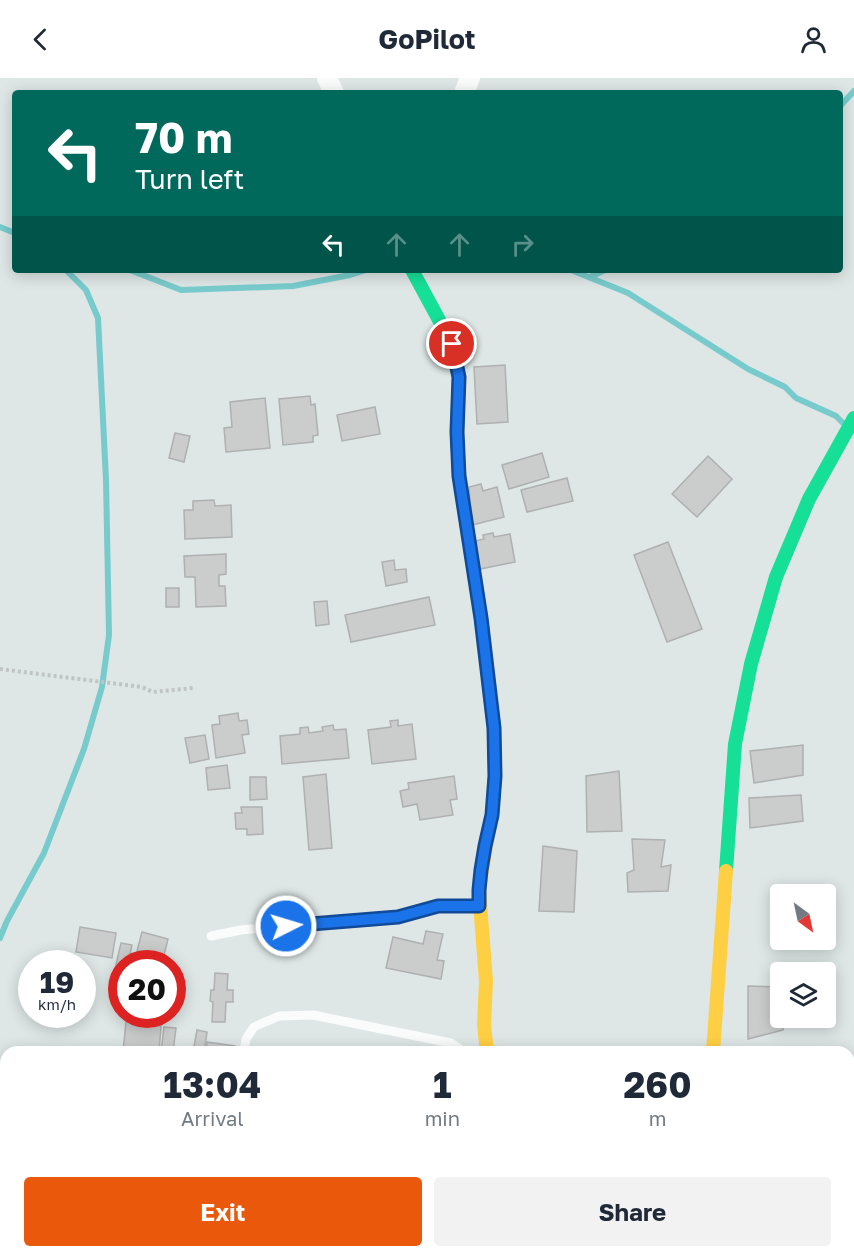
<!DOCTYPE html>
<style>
body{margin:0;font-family:"Golos Text",sans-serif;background:#f2f2f3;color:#1f2937;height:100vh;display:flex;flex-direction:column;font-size:22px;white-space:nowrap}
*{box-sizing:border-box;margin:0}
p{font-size:20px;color:#747a83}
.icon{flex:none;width:33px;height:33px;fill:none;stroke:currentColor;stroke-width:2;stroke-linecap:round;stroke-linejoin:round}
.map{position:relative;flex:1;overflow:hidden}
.panel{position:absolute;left:0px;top:968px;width:855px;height:212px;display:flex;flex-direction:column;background:#fff;border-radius:18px 18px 0 0;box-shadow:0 3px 15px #0003}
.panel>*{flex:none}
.banner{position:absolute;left:12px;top:12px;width:831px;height:183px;border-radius:6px;box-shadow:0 3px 15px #0003;background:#00695c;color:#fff;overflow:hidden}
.needle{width:39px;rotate:147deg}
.controls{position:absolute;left:770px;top:806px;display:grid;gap:12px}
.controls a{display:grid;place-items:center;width:66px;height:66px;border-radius:6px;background:#fff;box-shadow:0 3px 15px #0003;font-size:30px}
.speed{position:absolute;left:18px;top:872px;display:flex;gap:12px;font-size:30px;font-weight:700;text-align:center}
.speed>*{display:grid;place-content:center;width:78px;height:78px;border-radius:50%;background:#fff;box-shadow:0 3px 15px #0003;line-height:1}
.speed small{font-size:15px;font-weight:400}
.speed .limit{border:9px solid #d22;background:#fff;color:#111}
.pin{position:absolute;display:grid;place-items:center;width:51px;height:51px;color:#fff;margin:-26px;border:3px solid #fff;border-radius:50%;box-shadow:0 2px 6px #0007}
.me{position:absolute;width:66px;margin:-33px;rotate:85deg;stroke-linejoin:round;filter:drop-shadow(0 0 4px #0008)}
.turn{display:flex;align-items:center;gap:21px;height:126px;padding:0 24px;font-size:27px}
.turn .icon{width:78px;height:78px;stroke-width:2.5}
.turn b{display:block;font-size:42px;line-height:51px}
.lanes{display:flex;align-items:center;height:57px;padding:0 24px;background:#0003;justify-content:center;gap:30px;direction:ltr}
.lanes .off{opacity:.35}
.eta{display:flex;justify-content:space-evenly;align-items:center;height:102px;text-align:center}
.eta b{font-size:36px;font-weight:700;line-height:42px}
.cta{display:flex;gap:12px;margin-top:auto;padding:12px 24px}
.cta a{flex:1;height:69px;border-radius:6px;background:#ea580c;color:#fff;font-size:24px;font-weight:700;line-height:69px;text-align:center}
.cta a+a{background:#f2f2f3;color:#1f2937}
header{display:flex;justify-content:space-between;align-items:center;height:78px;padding:0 24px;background:#fff;font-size:27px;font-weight:700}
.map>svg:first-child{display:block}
</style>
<header><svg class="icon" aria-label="back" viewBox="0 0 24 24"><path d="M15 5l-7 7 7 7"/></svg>GoPilot<svg class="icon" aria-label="person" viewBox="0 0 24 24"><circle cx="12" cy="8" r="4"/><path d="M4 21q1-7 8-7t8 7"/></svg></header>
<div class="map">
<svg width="854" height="1178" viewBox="0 0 854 1178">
<rect width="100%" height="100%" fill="#dee6e6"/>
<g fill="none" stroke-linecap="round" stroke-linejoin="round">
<g stroke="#78cbcc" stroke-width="6">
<polyline points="840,28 854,13"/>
<polyline points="0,149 15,155"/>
<polyline points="130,192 181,212 293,208 350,197 366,192"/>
<polyline points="571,192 628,215 748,291 785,309 796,320 836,338 843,345"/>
<polyline points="590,199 605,192"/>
<polyline points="0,860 7,843 44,775 84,671 102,609 109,557 106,402 98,240 86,212 66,192"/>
</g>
</g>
<g fill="#cbcccc" stroke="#afb0b0" stroke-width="1.5">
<polygon points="505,287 508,344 477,346 474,289"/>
<polygon points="310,318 311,327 315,326 318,357 313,358 313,364 283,367 279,321"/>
<polygon points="265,320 270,370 226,374 224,350 232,349 230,324"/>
<polygon points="375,329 380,356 342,363 337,337"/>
<polygon points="175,355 190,358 184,384 169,380"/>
<polygon points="542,375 549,399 509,411 502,387"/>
<polygon points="708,378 732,401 697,439 672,416"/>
<polygon points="567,400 573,423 527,434 521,412"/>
<polygon points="481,406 483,413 497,409 504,439 472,447 469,409"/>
<polygon points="214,422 215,428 231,427 232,459 185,461 184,432 193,432 193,423"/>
<polygon points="493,455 494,459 510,456 515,484 480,491 475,463 484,461 483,457"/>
<polygon points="668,464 702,551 667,564 634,477"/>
<polygon points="226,476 226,496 219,497 219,508 225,508 226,528 196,529 195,499 185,499 184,478"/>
<polygon points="394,482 395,492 406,491 407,504 386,508 382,484"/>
<rect x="166" y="510" width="13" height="19"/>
<polygon points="429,519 435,547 351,564 345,537"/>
<polygon points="327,523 329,546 316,548 314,524"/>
<polygon points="238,635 239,643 247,642 249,656 242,657 245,675 216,680 212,647 220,646 219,638"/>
<polygon points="398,642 398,648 412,646 416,681 372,686 368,652 391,649 390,643"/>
<polygon points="333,647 334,652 346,651 349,680 282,686 280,658 300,656 300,650 308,649 309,655 323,653 322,649"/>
<polygon points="205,657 209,681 190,685 185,660"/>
<polygon points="803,667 803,697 754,705 750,673"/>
<polygon points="227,687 230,710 208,712 206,690"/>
<polygon points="619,693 622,753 587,754 586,698"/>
<polygon points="326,696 332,770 309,772 303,699"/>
<polygon points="454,698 457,721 450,722 453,737 420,742 417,726 403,729 400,713 409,711 408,705"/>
<polygon points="250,699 266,699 267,721 250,722"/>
<polygon points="801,717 803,743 750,750 749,720"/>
<polygon points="241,729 262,729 263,756 247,757 247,751 236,751 235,735 242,735"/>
<polygon points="632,761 665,762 661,789 671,787 668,813 628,814 627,795 634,792"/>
<polygon points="543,768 577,773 574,834 539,833"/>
<polygon points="80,849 116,855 112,880 76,874"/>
<polygon points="426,853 443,856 437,882 444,883 441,901 386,890 393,859 423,866"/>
<polygon points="142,854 168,861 162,885 149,885 135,881"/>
<polygon points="121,865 132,867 128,885 122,885 122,906 112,904"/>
<polygon points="215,895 228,896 227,912 233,912 233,924 226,924 225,944 212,944 213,924 210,923 211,912 214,912"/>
<polygon points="748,908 780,909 780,939 784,939 783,952 748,961"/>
<polygon points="126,944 161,948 159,974 123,974"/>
<polygon points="164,949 176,950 173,974 161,974"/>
<polygon points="197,952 207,954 204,974 193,974"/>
<polygon points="207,964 235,968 234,974 206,974"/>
<polygon points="184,1173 197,1173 195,1178 182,1178"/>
<polygon points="285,1173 301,1173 299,1178 295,1178"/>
<polygon points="303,1173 341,1173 341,1174 342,1175 341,1178 301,1178"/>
<polygon points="761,1173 791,1173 766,1178 761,1178"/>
</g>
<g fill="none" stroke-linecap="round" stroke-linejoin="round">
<polyline stroke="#c0c4c4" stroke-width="4" stroke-dasharray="3 3" stroke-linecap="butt" points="0,591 142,609 153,614 193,610"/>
<g stroke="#fafbfb" stroke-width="9">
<polyline points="211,858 241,852 398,839 438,827 477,828"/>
<polyline points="244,974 246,961 254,949 279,938 313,937 451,965 464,974"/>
</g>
<g stroke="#fafbfb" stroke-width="20">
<polyline points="327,0 334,15"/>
<polyline points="464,15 470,0"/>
<polyline points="849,998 854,998"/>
<polyline points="465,1178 465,1173"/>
</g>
<g stroke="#16e098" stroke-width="14">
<polyline points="412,192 452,266 459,299 457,355 459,398 481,540 494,650 495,698 492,737 487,760"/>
<polyline points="726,793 735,666 751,586 776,499 809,421 854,340"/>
</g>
<g stroke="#ffcf43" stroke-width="14">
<polyline points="487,760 479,812 486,903 484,947 487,974"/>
<polyline points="713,974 726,793"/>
</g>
</g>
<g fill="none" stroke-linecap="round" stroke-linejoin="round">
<g stroke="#114b97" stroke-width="15">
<polyline id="route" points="286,848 398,839 438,828 479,828 479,812 481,792 485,768 492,737 495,698 494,650 481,540 459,398 457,354 459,299 452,266"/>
</g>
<use href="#route" stroke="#1a73e8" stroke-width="10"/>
</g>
</svg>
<div class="controls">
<a><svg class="needle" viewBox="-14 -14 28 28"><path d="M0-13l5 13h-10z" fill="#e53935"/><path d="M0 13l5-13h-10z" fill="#747a83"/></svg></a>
<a><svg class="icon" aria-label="layers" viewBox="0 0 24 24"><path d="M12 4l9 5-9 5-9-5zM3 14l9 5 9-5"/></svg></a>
</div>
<div class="speed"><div>19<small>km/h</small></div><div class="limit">20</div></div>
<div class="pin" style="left:452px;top:266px;background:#d93025"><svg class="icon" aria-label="arrive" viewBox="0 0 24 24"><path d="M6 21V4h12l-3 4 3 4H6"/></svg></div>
<svg class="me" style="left:286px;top:848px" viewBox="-20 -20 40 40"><circle r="17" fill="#1a73e8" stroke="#fff" stroke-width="3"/><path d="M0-11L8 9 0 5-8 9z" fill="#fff"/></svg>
<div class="banner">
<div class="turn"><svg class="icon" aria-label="left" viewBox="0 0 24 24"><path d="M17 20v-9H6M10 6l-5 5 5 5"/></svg><div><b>70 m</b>Turn left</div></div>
<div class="lanes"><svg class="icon" aria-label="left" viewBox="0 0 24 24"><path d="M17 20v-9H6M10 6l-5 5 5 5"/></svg><svg class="icon off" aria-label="ahead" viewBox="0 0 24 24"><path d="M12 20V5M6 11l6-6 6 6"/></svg><svg class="icon off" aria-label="ahead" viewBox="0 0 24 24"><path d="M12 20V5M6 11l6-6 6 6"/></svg><svg class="icon off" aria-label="right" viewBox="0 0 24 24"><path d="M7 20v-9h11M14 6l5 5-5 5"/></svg></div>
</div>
<section class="panel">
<div class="eta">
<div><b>13:04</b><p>Arrival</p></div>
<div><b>1</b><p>min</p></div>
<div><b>260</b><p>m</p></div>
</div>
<div class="cta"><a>Exit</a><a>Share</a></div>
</section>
</div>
